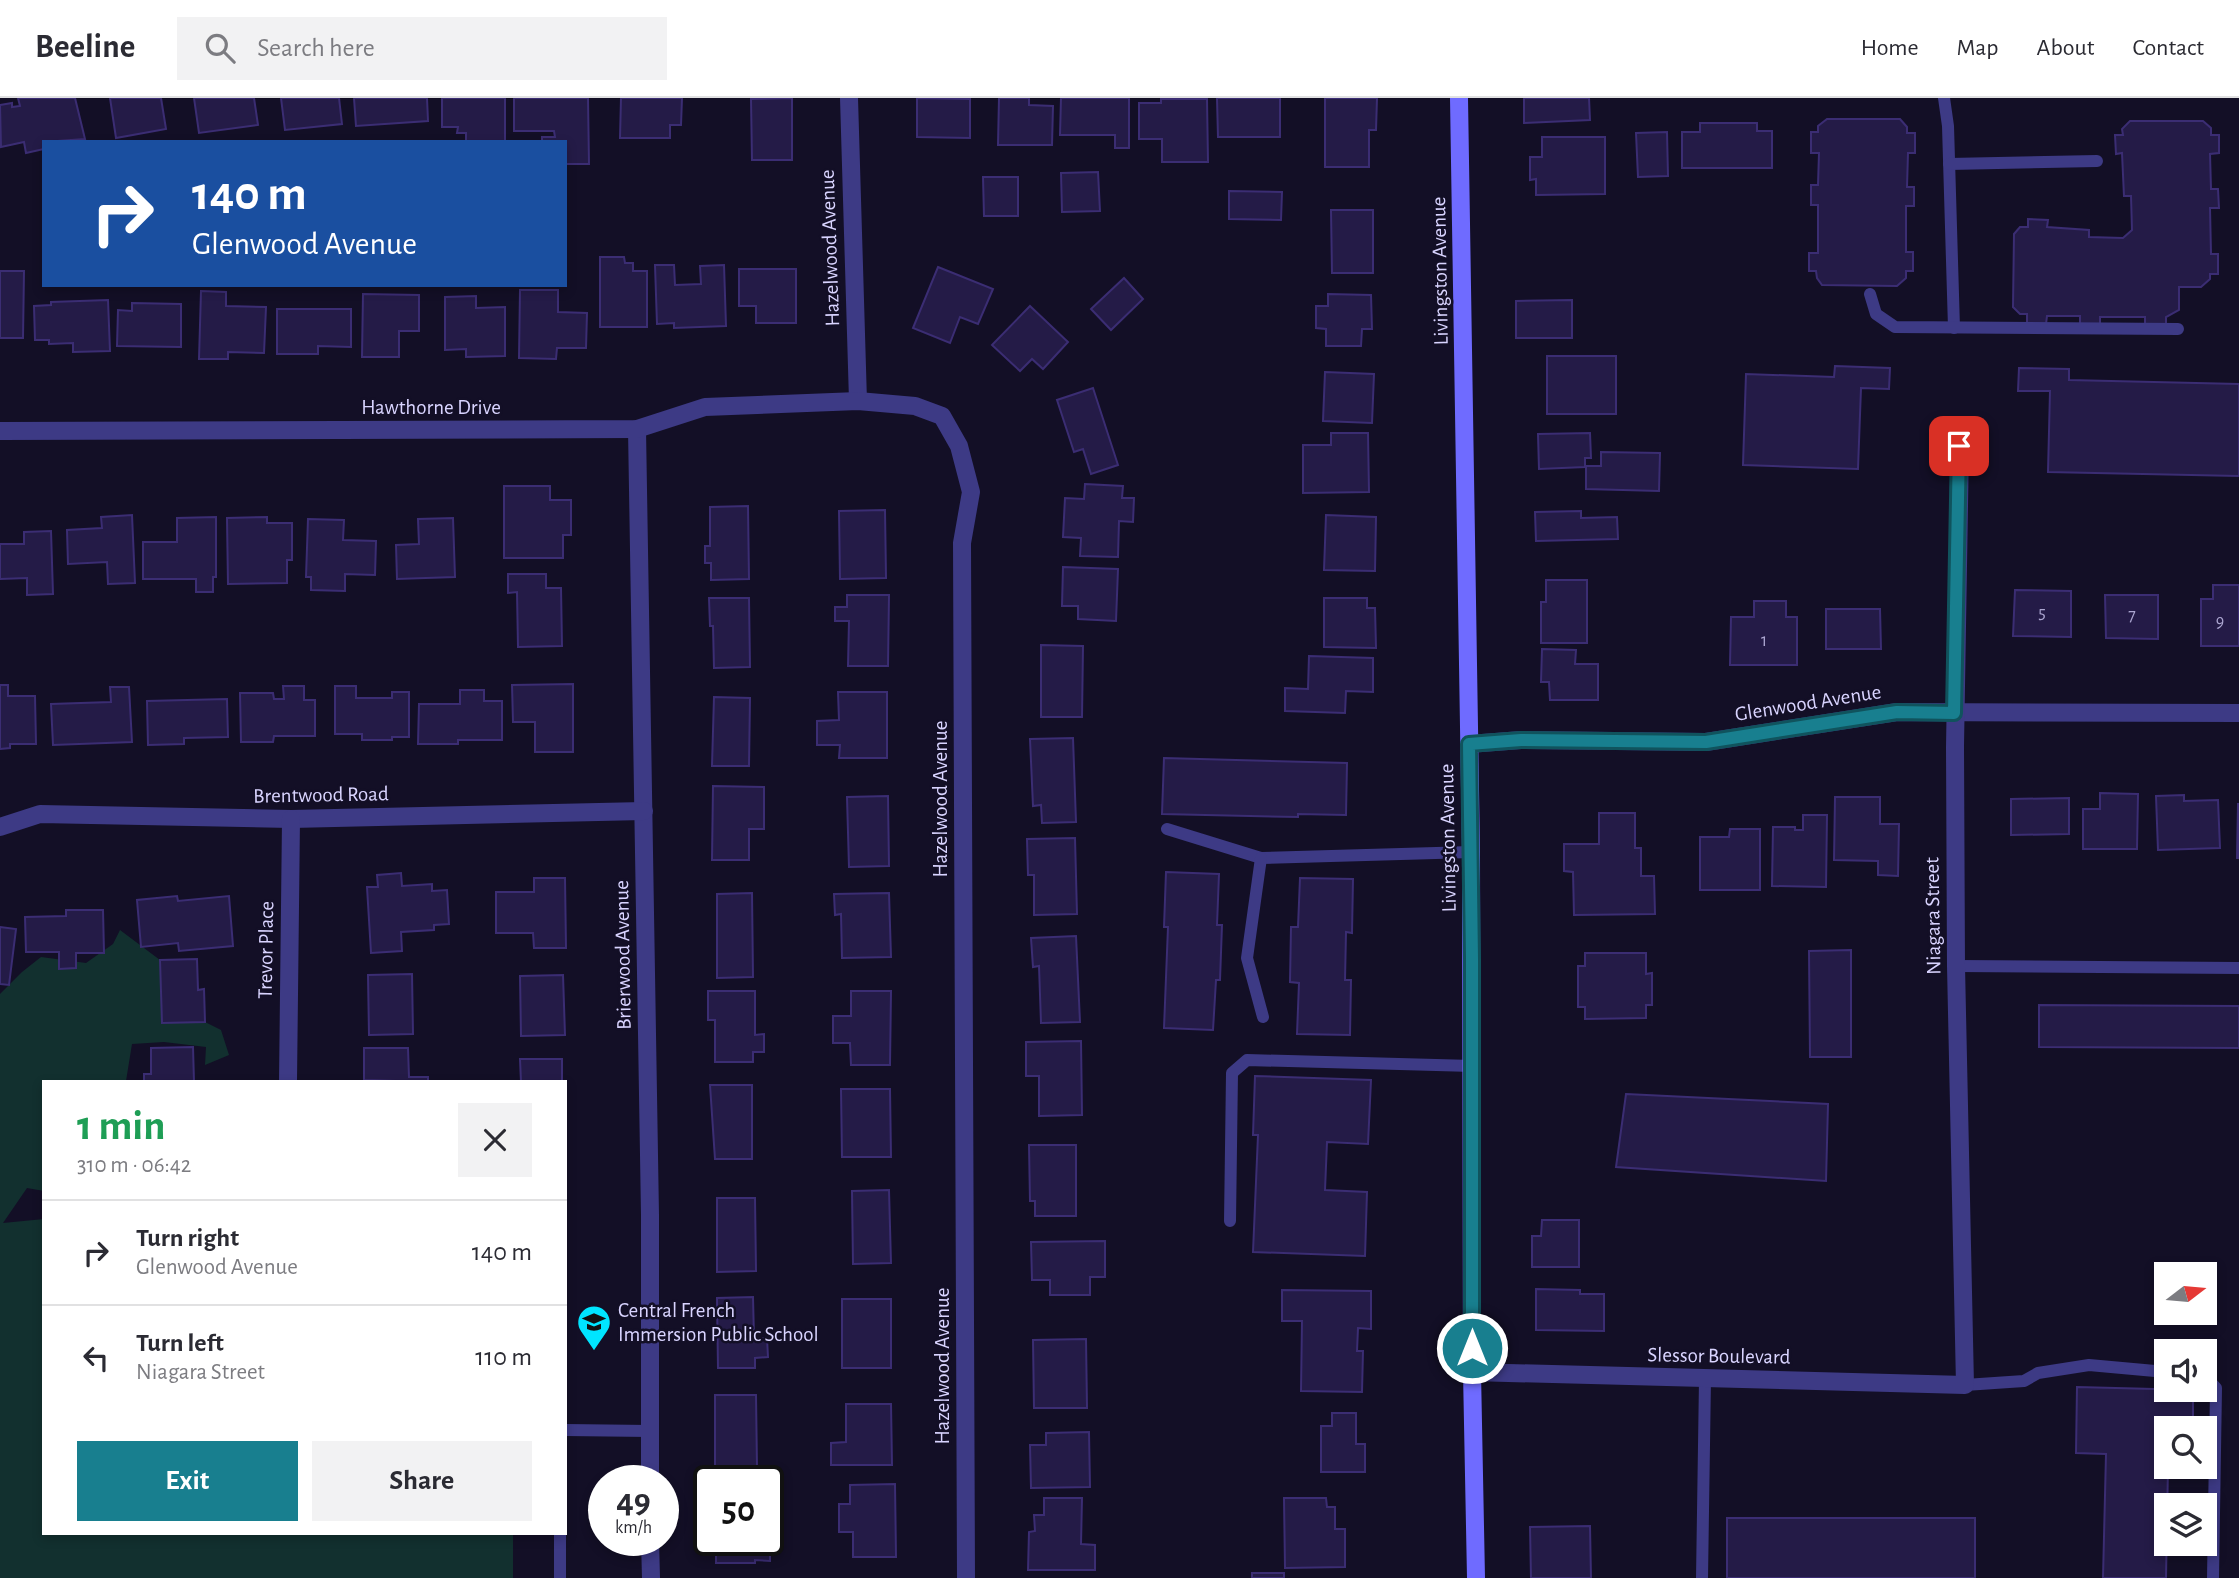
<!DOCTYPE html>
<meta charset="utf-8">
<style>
body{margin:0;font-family:"Alegreya Sans",sans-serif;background:#f2f2f3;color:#2b2b33;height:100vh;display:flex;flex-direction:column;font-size:26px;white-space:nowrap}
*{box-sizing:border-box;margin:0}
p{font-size:23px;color:#7c7c81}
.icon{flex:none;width:38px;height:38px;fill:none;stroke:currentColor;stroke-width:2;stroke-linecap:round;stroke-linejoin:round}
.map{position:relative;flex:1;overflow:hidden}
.drawer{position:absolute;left:42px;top:982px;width:525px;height:455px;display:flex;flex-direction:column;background:#fff;border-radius:0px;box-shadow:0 4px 10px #0003}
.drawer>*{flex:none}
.top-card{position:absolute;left:42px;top:42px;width:525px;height:147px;border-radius:0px;box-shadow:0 4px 10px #0003;background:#1a4fa0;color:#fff;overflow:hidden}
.needle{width:46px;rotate:74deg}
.tools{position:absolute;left:2154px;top:1164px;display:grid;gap:14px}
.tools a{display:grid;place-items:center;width:63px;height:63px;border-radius:0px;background:#fff;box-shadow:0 4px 10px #0003;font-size:35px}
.speed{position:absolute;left:588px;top:1367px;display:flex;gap:14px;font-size:35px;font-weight:700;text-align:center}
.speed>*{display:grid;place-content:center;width:91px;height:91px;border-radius:50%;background:#fff;box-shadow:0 4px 10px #0003;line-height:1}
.speed small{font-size:18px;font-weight:400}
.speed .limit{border:4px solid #111;border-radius:10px;background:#fff;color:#111}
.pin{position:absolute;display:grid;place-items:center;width:60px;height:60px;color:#fff;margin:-30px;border-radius:14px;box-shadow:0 4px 10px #0006}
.me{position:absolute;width:77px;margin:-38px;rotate:0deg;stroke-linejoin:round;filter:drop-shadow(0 0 5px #0008)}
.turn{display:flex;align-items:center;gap:24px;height:147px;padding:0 35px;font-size:32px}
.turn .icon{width:91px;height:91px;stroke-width:2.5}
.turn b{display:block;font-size:49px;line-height:60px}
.round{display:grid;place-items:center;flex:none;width:74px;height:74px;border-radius:0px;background:#f2f2f3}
.summary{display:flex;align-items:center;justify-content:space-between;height:119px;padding:0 35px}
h1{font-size:42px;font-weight:600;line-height:52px;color:#1e9e55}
.action{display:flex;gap:14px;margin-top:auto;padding:14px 35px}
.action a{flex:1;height:80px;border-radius:0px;background:#187f8f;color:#fff;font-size:28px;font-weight:600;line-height:80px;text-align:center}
.action a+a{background:#f2f2f3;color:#2b2b33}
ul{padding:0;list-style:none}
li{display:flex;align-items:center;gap:21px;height:105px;padding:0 35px;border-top:2px solid #e1e1e2}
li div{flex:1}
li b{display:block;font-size:26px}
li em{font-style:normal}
header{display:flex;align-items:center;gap:42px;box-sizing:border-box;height:98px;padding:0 35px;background:#fff;border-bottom:2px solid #e1e1e2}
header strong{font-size:33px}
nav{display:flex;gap:38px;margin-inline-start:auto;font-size:24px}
.search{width:490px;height:63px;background:#f2f2f3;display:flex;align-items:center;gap:18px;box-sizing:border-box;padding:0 24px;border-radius:0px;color:#7c7c81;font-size:26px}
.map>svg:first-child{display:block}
</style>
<header>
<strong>Beeline</strong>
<div class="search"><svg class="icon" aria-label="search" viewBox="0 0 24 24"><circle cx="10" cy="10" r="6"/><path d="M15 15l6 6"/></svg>Search here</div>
<nav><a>Home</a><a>Map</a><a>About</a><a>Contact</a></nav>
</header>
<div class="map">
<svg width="2239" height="1480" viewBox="0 0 2239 1480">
<rect width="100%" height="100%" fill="#130f26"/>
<polygon fill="#12302f" points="120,832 160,862 163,925 205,924 221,932 229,957 205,967 206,949 164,944 132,946 126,983 44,984 44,1093 27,1090 3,1125 44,1121 44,1435 513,1435 513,1480 0,1480 0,896 22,874 41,859 86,865 113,846"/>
<g fill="#241b47" stroke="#3b2d73" stroke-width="2">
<polygon points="18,0 75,0 85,41 44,44 44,51 26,55 24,44 1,49 0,7 12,5 12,9 20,8"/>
<polygon points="110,0 161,0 166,31 116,40"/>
<polygon points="194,0 254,0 258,27 199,35"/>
<polygon points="281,0 339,0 342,26 285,32"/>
<polygon points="354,0 427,0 428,23 356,28"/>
<polygon points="442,0 505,0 505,44 466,44 466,35 457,35 458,29 442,29"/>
<polygon points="514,0 588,0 589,66 565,66 565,44 542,44 542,39 555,39 554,33 514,33"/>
<polygon points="621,0 682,0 681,27 670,27 670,40 620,40"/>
<polygon points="792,0 792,62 752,62 751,1"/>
<polygon points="917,0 970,1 970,40 917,39"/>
<polygon points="999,0 1029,0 1029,7 1053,8 1052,47 998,47"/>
<polygon points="1061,0 1129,0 1129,50 1115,50 1115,37 1060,37"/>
<polygon points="1217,0 1280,0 1280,39 1218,39"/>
<polygon points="1325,0 1377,0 1376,32 1369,32 1369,69 1325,69"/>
<polygon points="1524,0 1589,0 1590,22 1524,25"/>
<polygon points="1161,1 1207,1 1208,64 1162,64 1162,41 1139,41 1139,5 1161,5"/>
<polygon points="1827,21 1900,21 1907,29 1907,35 1915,35 1915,55 1908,55 1907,89 1914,89 1914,108 1906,108 1906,154 1913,154 1913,173 1906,173 1906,180 1897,188 1822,187 1817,180 1816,173 1809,173 1809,155 1818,155 1818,107 1811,107 1811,87 1818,87 1819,55 1811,55 1811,34 1818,34 1818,28"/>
<polygon points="2130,23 2203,23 2211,30 2211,37 2219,37 2219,55 2210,56 2211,91 2218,91 2219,110 2210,110 2211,156 2218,156 2218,176 2210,176 2210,181 2201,189 2179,189 2179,212 2166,219 2166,228 2145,228 2145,219 2100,219 2100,226 2080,226 2080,218 2047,218 2046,226 2027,226 2027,216 2020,216 2013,209 2014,136 2020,129 2028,129 2028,121 2048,122 2047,129 2089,132 2089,139 2123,140 2132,132 2131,98 2124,98 2122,55 2116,56 2115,37 2123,37 2122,31"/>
<polygon points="1700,25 1757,25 1757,33 1772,33 1772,70 1682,70 1682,34 1700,34"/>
<polygon points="1667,34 1668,78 1638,79 1636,35"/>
<polygon points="1542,39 1605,39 1605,96 1536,97 1536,81 1530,82 1530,59 1542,59"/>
<polygon points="1098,74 1100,113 1062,114 1061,75"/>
<polygon points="983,79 1018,79 1018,118 984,118"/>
<polygon points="1229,93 1282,94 1281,122 1229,121"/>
<polygon points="1331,112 1373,112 1373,175 1332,175"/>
<polygon points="600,159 624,159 625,165 633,165 633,173 647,173 647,229 600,229"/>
<polygon points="655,167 674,167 675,187 701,186 700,168 724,167 726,228 674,230 674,225 657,226"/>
<polygon points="938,169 993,191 978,226 960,219 950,245 913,230"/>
<polygon points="739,171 796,171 796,225 756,225 756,208 739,208"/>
<polygon points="0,173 24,173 23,240 0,240"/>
<polygon points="1124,180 1143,201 1111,232 1091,211"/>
<polygon points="520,192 558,192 558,214 587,215 586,250 557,250 556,261 519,260"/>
<polygon points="201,193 226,194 226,208 266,209 264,255 228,254 228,261 199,261"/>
<polygon points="363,196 419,197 419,233 399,233 399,259 362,259"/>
<polygon points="1328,196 1371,197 1372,231 1362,231 1361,248 1326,248 1326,231 1316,230 1316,208 1328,208"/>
<polygon points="476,198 476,210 505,209 505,258 466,259 466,251 445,252 445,199"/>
<polygon points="108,202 110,253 73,254 73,245 49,246 49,242 35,242 34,208 51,207 51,204"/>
<polygon points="1572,202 1572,240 1516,240 1516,203"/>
<polygon points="132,205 181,206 181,249 117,248 118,212 132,213"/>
<polygon points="1030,208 1068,244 1043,271 1032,261 1020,273 992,247"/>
<polygon points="277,211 351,211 351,249 318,248 318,256 277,256"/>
<rect x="1547" y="258" width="69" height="58"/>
<polygon points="1835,268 1890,270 1889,291 1861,290 1858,371 1743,367 1746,276 1834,279"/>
<polygon points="2019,270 2069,271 2069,282 2239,286 2239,378 2048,374 2050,293 2018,293"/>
<polygon points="1325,274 1374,276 1372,325 1323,323"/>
<polygon points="1093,290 1118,367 1091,376 1083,351 1074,354 1057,302"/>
<polygon points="1331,335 1368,335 1369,394 1303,395 1303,347 1331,347"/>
<polygon points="1590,335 1591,360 1585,360 1585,369 1539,371 1538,336"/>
<polygon points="1601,354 1660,355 1659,393 1586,391 1586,368 1601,368"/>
<polygon points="1085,386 1123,388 1122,400 1134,400 1133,424 1119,423 1118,459 1080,458 1081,440 1063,439 1065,400 1084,401"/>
<polygon points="504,388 550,388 550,402 571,402 571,437 563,437 563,460 504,460"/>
<polygon points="748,408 749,481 711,482 711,465 705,465 705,448 710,448 710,409"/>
<polygon points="885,412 886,480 840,481 839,413"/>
<polygon points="1581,413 1581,420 1617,419 1618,441 1536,443 1535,414"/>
<polygon points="132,417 135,485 108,486 107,464 68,466 67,432 102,430 101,419"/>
<polygon points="1326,417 1376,419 1375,473 1324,472"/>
<polygon points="216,419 216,479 213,479 213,494 196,494 196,481 143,481 143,444 177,444 177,420"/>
<polygon points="267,419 267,425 292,425 292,462 287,462 287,485 228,486 227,420"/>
<polygon points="453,420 455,479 397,481 396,447 419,446 418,421"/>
<polygon points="308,421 344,422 343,442 376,443 375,477 345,476 345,493 311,492 311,479 306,479"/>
<polygon points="51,433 53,496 27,497 27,480 0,481 0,446 24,446 24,434"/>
<polygon points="1063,469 1118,471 1116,523 1078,521 1078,508 1062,508"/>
<polygon points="508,476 546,476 546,490 561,490 562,548 518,549 517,494 508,495"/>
<polygon points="1546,482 1587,482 1587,545 1541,545 1541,504 1546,504"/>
<polygon points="2213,487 2239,487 2239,548 2201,548 2201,501 2213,501"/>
<polygon points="2015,492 2071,493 2071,539 2013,538"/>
<polygon points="847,497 889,497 888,568 848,568 849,523 835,523 835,509 847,509"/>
<polygon points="2105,497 2158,497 2158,541 2106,540"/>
<polygon points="709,500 749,500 750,569 714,570 713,528 710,528"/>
<polygon points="1324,500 1367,500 1367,510 1375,510 1376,550 1324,549"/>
<polygon points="1754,503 1786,503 1786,519 1797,519 1797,567 1730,567 1731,519 1754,519"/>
<polygon points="1826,511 1880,511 1881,551 1826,551"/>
<polygon points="1041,547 1083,548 1082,619 1041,619"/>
<polygon points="1542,551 1576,552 1575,566 1598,566 1598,602 1550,602 1549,584 1541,584"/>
<polygon points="1309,558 1373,560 1373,594 1346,593 1345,615 1285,613 1285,590 1308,591"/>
<polygon points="573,586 573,654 535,654 535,624 513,624 512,587"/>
<polygon points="0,587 8,587 8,598 35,598 36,646 10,646 10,650 0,651"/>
<polygon points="283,588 304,588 304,602 315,602 315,638 274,638 273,644 241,644 240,595 273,595 274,601 284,601"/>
<polygon points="335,588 356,588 356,600 392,600 392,594 409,594 409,639 392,639 392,642 362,642 362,636 335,636"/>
<polygon points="110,589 129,589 132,644 53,647 51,606 111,604"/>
<polygon points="460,592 484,592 484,603 502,603 502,642 458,642 458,646 418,646 419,606 460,606"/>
<polygon points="838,594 887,594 887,660 839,660 840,647 817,647 817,623 839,622"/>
<polygon points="714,599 750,600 749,668 712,668"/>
<polygon points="227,601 228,639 184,640 184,646 148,647 147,603"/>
<polygon points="1073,640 1076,724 1042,725 1041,707 1033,708 1030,641"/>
<polygon points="1164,660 1347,665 1346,717 1298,716 1298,719 1162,716"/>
<polygon points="713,688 764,689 764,731 749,731 749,762 712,762"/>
<polygon points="2100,695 2138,696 2137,751 2083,751 2083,711 2100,711"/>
<polygon points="2184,697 2184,703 2218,702 2220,750 2158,752 2156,698"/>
<polygon points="888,698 889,768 849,769 847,699"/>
<polygon points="1835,699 1880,699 1880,726 1899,726 1898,778 1878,777 1878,763 1834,762"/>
<polygon points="2069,700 2069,736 2011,737 2011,701"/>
<polygon points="2238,706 2239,706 2239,760 2237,760"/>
<polygon points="1599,715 1635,715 1635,750 1641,750 1641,778 1654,778 1655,816 1574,817 1573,774 1564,773 1564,746 1599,746"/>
<polygon points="1803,717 1827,717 1826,789 1772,788 1773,729 1795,729 1795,732 1803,732"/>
<polygon points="1730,731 1760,731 1760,792 1700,792 1700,739 1729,739"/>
<polygon points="1075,740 1077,816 1034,817 1034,777 1028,777 1027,741"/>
<polygon points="1166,774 1219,776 1217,827 1222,827 1220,882 1216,882 1213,932 1164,930 1168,829 1164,829"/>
<polygon points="401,775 402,788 432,786 432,793 447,792 449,826 434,827 434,832 401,834 402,853 371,855 367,789 378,789 377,777"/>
<polygon points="534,780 565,780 566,850 534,850 533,835 496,835 496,794 534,794"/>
<polygon points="1300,780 1353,781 1352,835 1346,834 1345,882 1351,882 1350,937 1297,936 1299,885 1290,884 1291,829 1298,829"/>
<polygon points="752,795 753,879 717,880 717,796"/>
<polygon points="889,795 891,859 842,860 841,816 835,817 834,796"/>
<polygon points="177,798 178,803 229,798 233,848 179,853 178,845 141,849 137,802"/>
<polygon points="66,812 103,812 104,855 76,855 76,870 59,871 59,854 26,854 25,819 66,818"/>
<polygon points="0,829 16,831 9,887 0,886"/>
<polygon points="1076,838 1080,924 1041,925 1039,868 1033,869 1031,840"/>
<polygon points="1851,852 1851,959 1810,959 1809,853"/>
<polygon points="1585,855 1646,855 1646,876 1652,875 1652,907 1646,907 1646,920 1585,921 1585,909 1578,909 1578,868 1585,868"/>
<polygon points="197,861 198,892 204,891 205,924 162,925 160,862"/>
<polygon points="412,876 413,936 369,937 368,877"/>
<polygon points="563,877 565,937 521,938 520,878"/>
<polygon points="708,893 755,893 755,937 764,936 764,954 753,954 753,964 715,964 715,922 708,922"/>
<polygon points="851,893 891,893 890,967 851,967 850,945 833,945 833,918 851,918"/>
<polygon points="2039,907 2239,908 2239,950 2039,949"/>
<polygon points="1081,943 1082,1017 1039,1018 1039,978 1026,978 1026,944"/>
<polygon points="193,949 194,984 144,984 144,976 151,976 151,950"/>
<polygon points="364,950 408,950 409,979 428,979 428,984 364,982"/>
<polygon points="520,961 562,961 562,984 521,984"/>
<polygon points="1255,978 1371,982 1368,1046 1327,1044 1325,1092 1367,1094 1365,1158 1253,1154 1258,1037 1253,1037"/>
<polygon points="710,987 752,987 752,1061 715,1061"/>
<polygon points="841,991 890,991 891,1059 842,1059"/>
<polygon points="1626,996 1828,1006 1826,1083 1616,1069"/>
<polygon points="1029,1047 1076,1047 1076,1118 1035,1118 1035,1103 1030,1103"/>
<polygon points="889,1092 891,1165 853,1166 852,1093"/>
<polygon points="717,1100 755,1100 756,1173 717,1174"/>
<polygon points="1542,1122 1579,1122 1579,1169 1532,1169 1532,1138 1541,1138"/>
<polygon points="1105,1143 1105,1179 1090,1179 1090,1197 1050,1197 1050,1182 1032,1182 1031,1144"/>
<polygon points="1536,1191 1580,1192 1580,1196 1604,1196 1604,1233 1536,1232"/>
<polygon points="1282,1192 1371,1193 1371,1231 1358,1230 1357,1253 1363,1253 1362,1294 1301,1293 1302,1223 1282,1223"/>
<polygon points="753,1199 754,1240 767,1240 768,1259 755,1260 755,1270 718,1270 717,1200"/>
<rect x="842" y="1201" width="49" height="69"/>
<polygon points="1086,1241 1087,1310 1034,1310 1033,1242"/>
<polygon points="2077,1289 2193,1292 2193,1330 2166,1330 2168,1368 2166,1480 2103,1480 2106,1356 2076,1355"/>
<polygon points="715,1297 756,1297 757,1370 715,1370"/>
<polygon points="846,1306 891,1306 892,1367 831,1367 831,1345 846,1344"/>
<polygon points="1332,1315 1356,1315 1356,1346 1365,1346 1365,1374 1321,1374 1321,1328 1332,1328"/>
<polygon points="1089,1334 1090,1389 1031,1390 1030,1347 1046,1347 1046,1335"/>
<polygon points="895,1386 896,1459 853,1459 853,1434 839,1434 839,1406 850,1406 850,1387"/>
<polygon points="1044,1400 1082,1400 1081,1446 1095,1447 1095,1472 1028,1472 1029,1434 1035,1433 1034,1417 1044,1417"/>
<polygon points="1284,1400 1326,1400 1327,1409 1335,1409 1335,1431 1345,1431 1345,1469 1285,1470"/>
<rect x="1727" y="1420" width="248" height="60"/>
<polygon points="1590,1428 1591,1480 1531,1480 1530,1429"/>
<polygon points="716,1442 770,1442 770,1463 755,1462 755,1465 716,1465"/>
<rect x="1252" y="1475" width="32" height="5"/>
</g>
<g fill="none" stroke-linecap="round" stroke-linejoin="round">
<g stroke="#3d3a85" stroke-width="12">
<polyline points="1944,0 1948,28 1954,230"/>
<polyline points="1949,66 2097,63"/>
<polyline points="1870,196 1876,216 1895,229 2178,231"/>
<polyline points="1167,731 1261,760 1471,754"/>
<polyline points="1261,760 1247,860 1263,919"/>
<polyline points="1956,868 2239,870"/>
<polyline points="1230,1123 1232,975 1247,962 1473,968"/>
<polyline points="2205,1278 2216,1290 2213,1480"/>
<polyline points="1965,1287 2024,1283 2038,1275 2089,1267 2166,1274"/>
<polyline points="565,1332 650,1333"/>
<polyline points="560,1435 560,1480"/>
<polyline points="1702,1480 1705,1281"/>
</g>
<g stroke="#3d3a85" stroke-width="18">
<polyline points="849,0 858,303"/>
<polyline points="637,331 650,1117 650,1382"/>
<polyline points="0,333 637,331 705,309 858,303 915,308 942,318 959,348 971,394 962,445 966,1480"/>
<polyline points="1469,646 1521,642 1706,644 1897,614 2239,615"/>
<polyline points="0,729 40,716 291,721 644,713"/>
<polyline points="288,984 291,721"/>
<polyline points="1472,1274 1965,1287 1956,868 1955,649 1960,348"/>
<polyline points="650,1442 651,1480"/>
</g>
<polyline stroke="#6f6bff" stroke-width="18" points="1459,0 1471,754 1472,1274 1476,1480"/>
</g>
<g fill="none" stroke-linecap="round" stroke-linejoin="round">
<g stroke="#10535d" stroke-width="18">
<polyline id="route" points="1472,1250 1472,861 1469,646 1521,642 1706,644 1897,614 1954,615 1959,348"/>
</g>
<use href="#route" stroke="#187f8f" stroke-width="12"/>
</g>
<defs>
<g id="school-pin" transform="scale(1.75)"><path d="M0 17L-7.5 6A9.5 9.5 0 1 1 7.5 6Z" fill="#00e5ff" stroke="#130f26"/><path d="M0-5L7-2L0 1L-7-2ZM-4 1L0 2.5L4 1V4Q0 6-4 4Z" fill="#111"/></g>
</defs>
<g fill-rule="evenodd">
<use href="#school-pin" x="594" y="1224"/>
</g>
<g text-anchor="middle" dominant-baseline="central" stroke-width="5" stroke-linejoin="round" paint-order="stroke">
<g font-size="18" fill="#aca6d1">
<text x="2042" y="515">5</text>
<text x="2132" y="518">7</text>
<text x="2220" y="524">9</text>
<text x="1764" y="543">1</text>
</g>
<g font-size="21" fill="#d9d4ff" stroke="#130f26">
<text transform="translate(830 150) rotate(-92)">Hazelwood Avenue</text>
<text transform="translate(1440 173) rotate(-91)">Livingston Avenue</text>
<text x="431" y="309">Hawthorne Drive</text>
<text transform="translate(1808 605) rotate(-9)">Glenwood Avenue</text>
<text transform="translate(321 697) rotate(-1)">Brentwood Road</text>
<text transform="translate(940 701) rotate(-90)">Hazelwood Avenue</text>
<text transform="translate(1448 740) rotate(-91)">Livingston Avenue</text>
<text transform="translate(1933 818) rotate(-91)">Niagara Street</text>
<text transform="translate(266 852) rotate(-89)">Trevor Place</text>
<text transform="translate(623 857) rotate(-91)">Brierwood Avenue</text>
<text transform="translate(1719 1258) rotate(1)">Slessor Boulevard</text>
<text transform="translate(942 1268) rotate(-90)">Hazelwood Avenue</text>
</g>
<g font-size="21" fill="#d9d4ff" stroke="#130f26" text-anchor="start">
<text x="618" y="1212">Central French<tspan x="618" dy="24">Immersion Public School</tspan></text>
</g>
</g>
</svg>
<div class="tools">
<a><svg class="needle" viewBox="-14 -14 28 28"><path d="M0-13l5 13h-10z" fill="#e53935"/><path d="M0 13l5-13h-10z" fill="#7c7c81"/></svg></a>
<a><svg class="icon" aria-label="sound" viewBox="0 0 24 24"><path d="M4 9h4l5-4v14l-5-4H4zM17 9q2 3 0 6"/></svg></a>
<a><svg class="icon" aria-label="search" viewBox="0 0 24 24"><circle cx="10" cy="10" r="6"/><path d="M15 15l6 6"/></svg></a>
<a><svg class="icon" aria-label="layers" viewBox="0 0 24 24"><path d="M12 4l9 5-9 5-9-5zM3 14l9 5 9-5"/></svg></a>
</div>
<div class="speed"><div>49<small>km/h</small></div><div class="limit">50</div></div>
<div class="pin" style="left:1959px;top:348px;background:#d93025"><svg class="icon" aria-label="arrive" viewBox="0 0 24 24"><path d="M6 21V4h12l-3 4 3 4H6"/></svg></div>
<svg class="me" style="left:1472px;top:1250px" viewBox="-20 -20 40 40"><circle r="17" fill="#187f8f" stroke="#fff" stroke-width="3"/><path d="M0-11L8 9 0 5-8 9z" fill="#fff"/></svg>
<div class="top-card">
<div class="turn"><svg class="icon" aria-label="right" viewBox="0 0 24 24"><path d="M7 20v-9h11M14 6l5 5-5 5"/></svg><div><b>140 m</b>Glenwood Avenue</div></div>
</div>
<section class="drawer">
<div class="summary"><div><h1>1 min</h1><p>310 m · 06:42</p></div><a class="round"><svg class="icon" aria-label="close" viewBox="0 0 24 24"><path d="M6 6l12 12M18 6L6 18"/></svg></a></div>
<ul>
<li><svg class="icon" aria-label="right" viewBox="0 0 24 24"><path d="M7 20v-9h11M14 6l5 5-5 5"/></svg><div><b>Turn right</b><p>Glenwood Avenue</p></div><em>140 m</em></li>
<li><svg class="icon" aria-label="left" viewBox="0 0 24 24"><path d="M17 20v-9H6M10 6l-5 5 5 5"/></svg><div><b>Turn left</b><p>Niagara Street</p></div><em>110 m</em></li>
</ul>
<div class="action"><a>Exit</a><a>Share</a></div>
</section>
</div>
